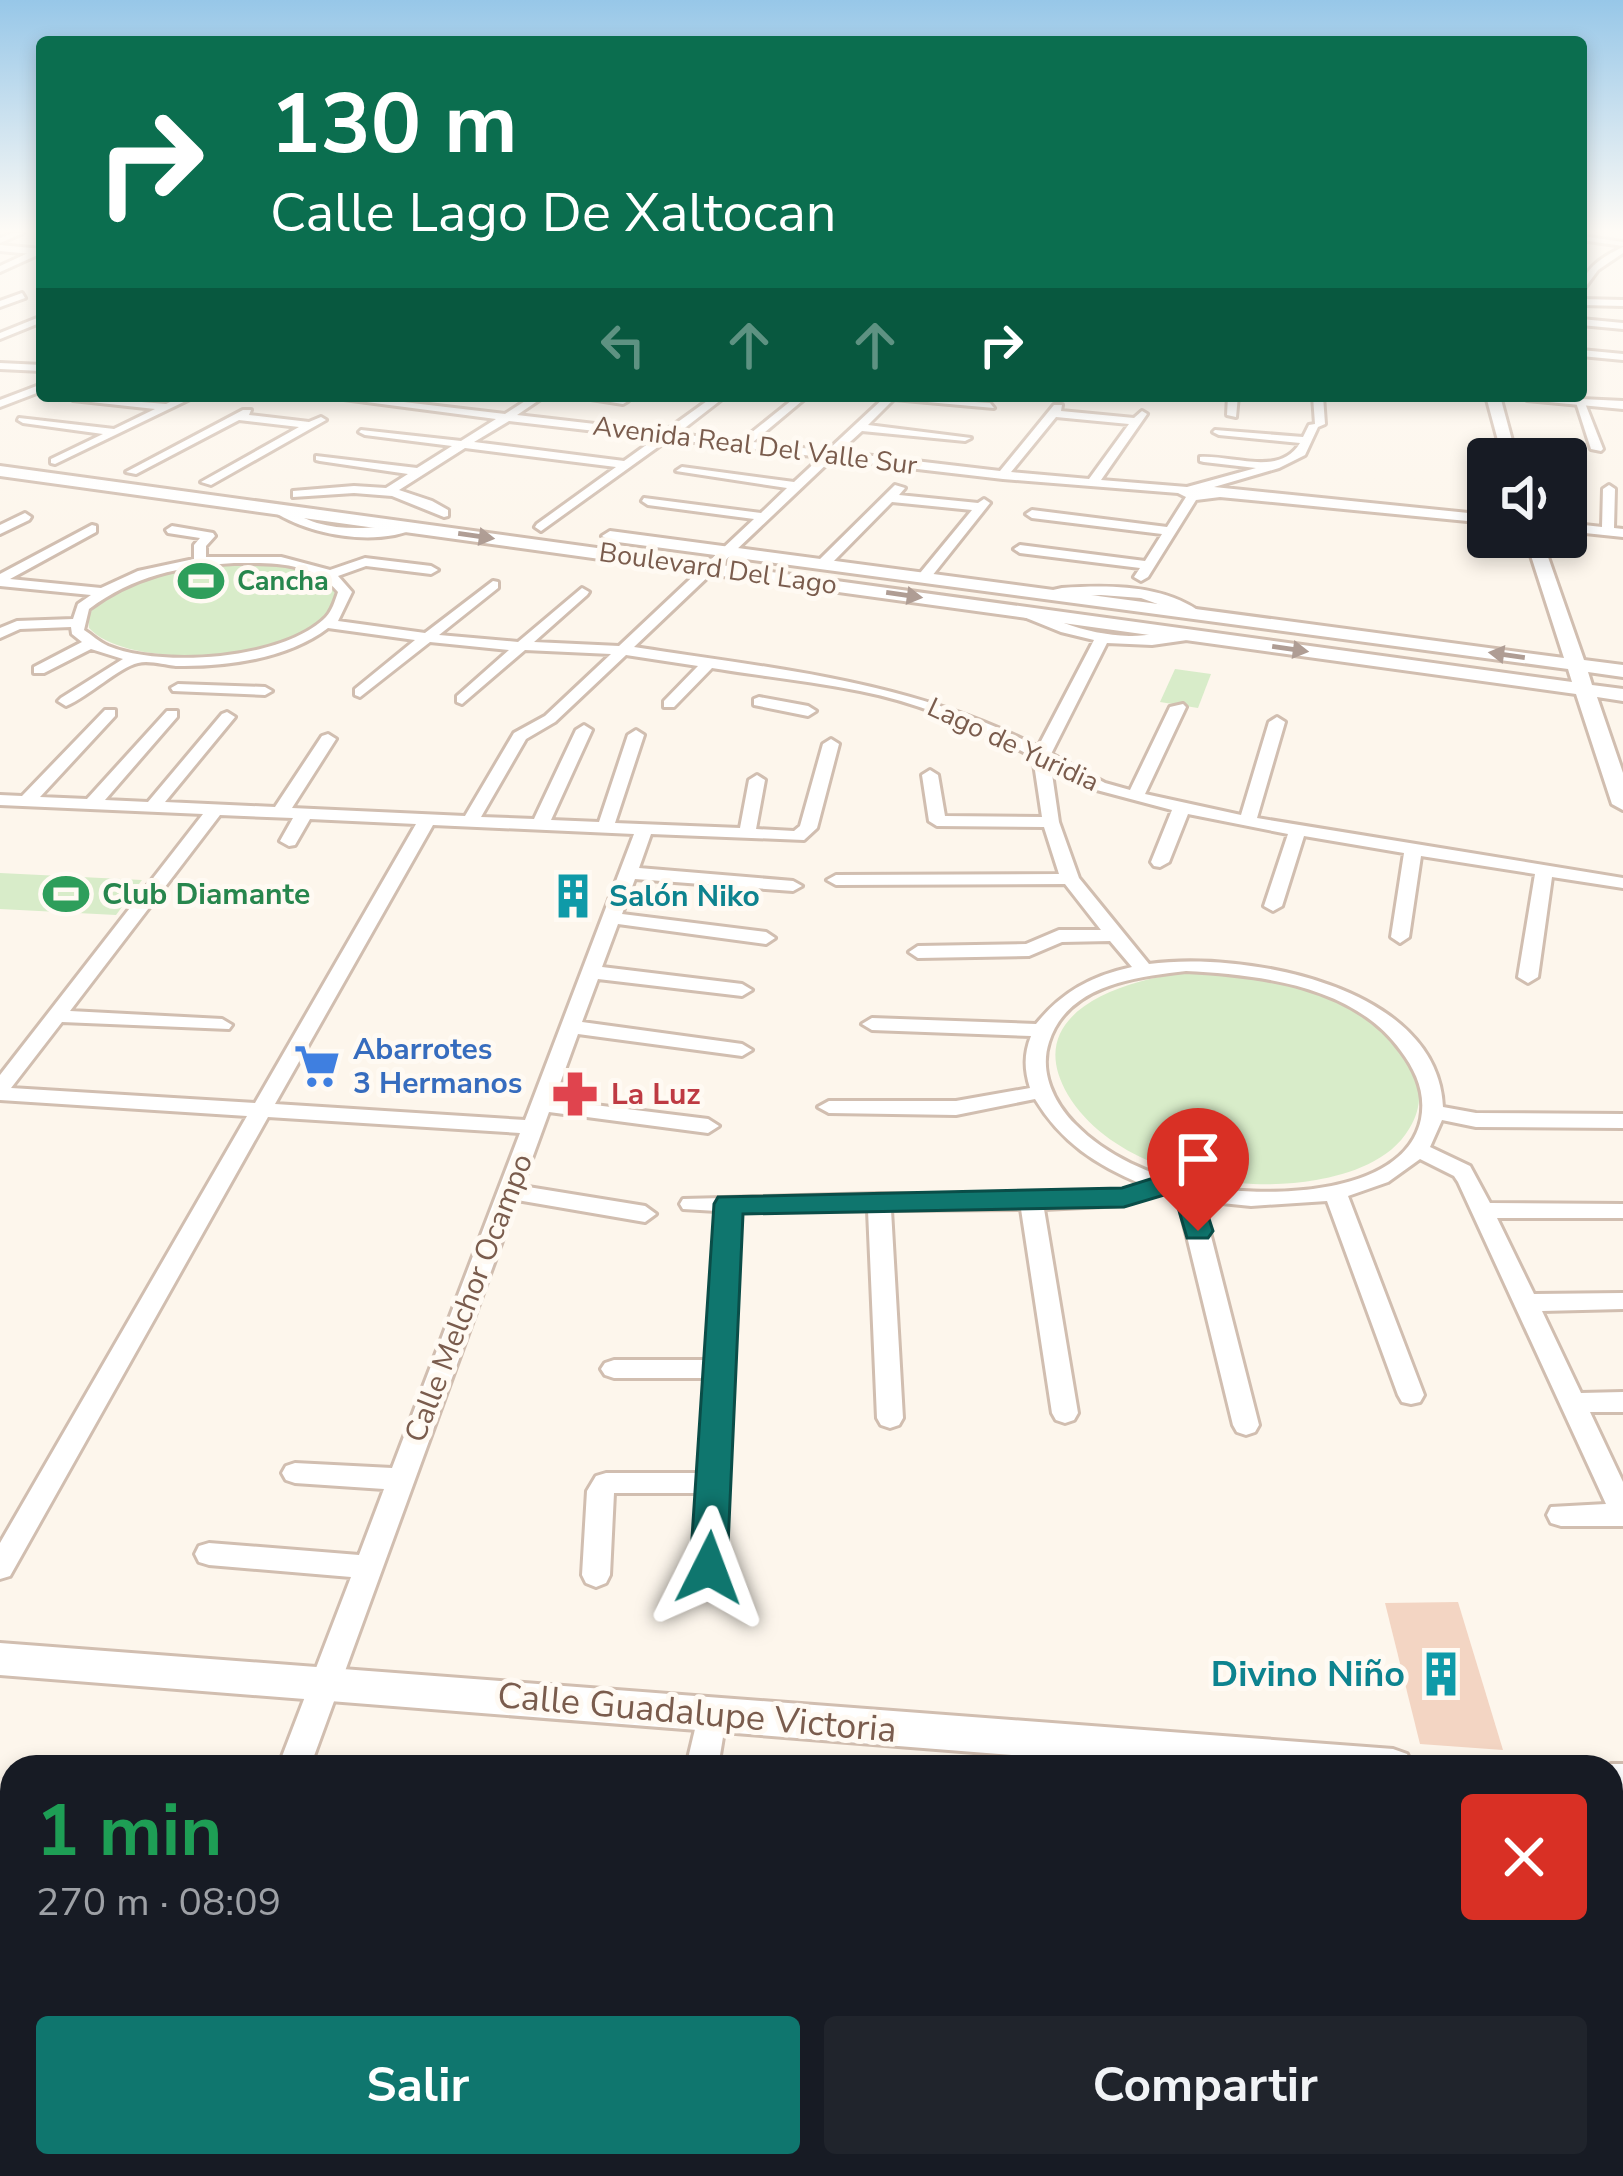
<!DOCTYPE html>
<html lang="es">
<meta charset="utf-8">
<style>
body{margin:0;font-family:"Nunito Sans",sans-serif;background:#20242c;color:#f1f3f6;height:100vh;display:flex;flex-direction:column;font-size:45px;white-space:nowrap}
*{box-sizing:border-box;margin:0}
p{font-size:39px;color:#9ea1a6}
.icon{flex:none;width:66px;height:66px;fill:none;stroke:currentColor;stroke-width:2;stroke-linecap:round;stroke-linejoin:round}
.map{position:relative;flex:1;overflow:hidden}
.panel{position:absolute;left:0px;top:1755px;width:1623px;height:423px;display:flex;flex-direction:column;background:#171b24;border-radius:36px 36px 0 0;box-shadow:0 6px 18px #0003}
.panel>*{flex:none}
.guide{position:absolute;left:36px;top:36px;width:1551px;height:366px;border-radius:12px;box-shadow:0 6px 18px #0003;background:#0b6e4f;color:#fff;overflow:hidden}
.buttons{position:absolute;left:1467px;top:438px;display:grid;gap:24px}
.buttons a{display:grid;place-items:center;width:120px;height:120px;border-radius:12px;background:#171b24;box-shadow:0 6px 18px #0003;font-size:60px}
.pin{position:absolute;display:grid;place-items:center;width:102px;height:102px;color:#fff;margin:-123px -51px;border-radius:50% 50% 50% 0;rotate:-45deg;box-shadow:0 0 12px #0007}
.pin .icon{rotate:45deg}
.me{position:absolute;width:132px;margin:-66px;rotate:3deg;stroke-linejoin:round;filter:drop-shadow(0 0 9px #0008)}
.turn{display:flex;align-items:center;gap:42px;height:252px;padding:0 36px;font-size:54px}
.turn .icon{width:156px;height:156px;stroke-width:2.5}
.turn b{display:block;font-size:84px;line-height:102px}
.lanes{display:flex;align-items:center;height:114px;padding:0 36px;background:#0003;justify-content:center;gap:60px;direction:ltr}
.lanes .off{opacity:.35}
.round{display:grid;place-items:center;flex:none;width:126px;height:126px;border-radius:12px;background:#20242c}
.head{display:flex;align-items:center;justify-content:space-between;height:204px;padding:0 36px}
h1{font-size:72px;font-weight:700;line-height:90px;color:#1e9e55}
.button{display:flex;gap:24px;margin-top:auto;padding:24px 36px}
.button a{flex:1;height:138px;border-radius:12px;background:#0f766e;color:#fff;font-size:48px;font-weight:700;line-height:138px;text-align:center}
.button a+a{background:#20242c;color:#f1f3f6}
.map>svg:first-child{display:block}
</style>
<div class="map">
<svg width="1623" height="2176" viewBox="0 0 1623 2176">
<rect width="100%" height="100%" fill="#fdf6ec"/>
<g fill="#d8ecc9">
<path d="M230 561C264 563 321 558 336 595 320 662 130 674 89 628 82 578 196 565 230 561Z"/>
<polygon points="1175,669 1211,674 1198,708 1160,702"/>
<polygon points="0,873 142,880 116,915 0,909"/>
<path d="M1215 971C1246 975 1276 978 1305 988 1358 1005 1450 1062 1409 1129 1390 1161 1350 1174 1316 1180 1235 1195 1114 1171 1068 1095 1013 1002 1152 971 1215 971Z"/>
</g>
<polygon fill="#f3d5c3" points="1458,1602 1503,1750 1420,1744 1385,1603"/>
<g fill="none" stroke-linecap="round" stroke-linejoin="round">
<g stroke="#d1beb0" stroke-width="6">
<g id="minor">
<polygon points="12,233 23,233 0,243 0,238"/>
<polygon points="1581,236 1623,242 1623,246 1581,240"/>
<path d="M1623 247V253L1598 270 1581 293C1581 269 1604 256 1623 247Z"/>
<polygon points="39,248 42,248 42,253 0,272 0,266"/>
<polygon points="22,293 25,298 0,307 0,301"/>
<polygon points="1581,299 1623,300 1623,306 1581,305"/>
<polygon points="42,316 42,322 0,339 0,333"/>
<polygon points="1581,319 1623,323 1623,329 1581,325"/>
<polygon points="1581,350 1623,354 1623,360 1581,356"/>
<polygon points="0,363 42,365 42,371 0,369"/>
<polygon points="42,384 42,391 0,407 0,400"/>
<polygon points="1581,393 1603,449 1601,451 1591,449 1574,396"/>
<polygon points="68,396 166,404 183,396 196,396 55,464 51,463 51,459 103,434 23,423 18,420 19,418 114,429 155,409 73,400"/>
<path d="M321 396H353L505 414 533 396H545L517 415 664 432 714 396H726L677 434 741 441 797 396H808L753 442 827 451 886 396 990 403 994 408 894 399 868 425 971 438 965 441 862 431 839 452 1000 471 1054 405H1062L1061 411 1134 418 1142 411 1147 414 1101 480 1187 487 1256 468 1204 462 1200 461V457C1233 455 1280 477 1300 443L1219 435 1213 432 1215 430 1303 437 1309 425 1315 424 1313 396H1323L1325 424 1318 427 1305 455 1279 468 1214 487 1488 515V523L1220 497 1196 500 1148 577 1141 581 1134 577 1140 568 1020 553 1014 549 1020 545 1145 561 1162 534 1032 518 1026 514 1032 510 1167 527 1186 497 1178 493 1003 479 832 459 634 647C775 669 909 680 1038 747L1094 640 1061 632 1019 615V609C1034 609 1049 618 1064 623 1085 631 1107 635 1129 636 1149 637 1189 627 1203 635L1201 638 1152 645 1107 643 1051 754 1105 783 1130 790 1170 707 1183 704 1186 707 1145 794 1241 815 1269 722 1277 717 1285 722 1257 818 1623 878V888L1552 877 1538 977 1528 983 1518 977 1535 874 1421 856 1409 937 1400 943 1391 937 1404 853 1304 836 1282 906 1273 911 1264 906 1288 834 1188 814 1169 862 1160 867 1154 866 1151 862 1172 810 1093 789 1051 767 1059 822 1079 878 1149 964C1243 951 1438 985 1443 1107L1476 1113 1623 1114V1128L1476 1127 1442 1120 1430 1147 1470 1166 1490 1203 1623 1204V1218H1497L1534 1294 1623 1293V1309L1542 1311 1581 1393 1623 1392V1412H1590L1623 1482V1526H1561L1551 1523 1547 1515 1551 1507 1606 1504 1458 1182 1454 1176 1420 1159 1388 1182 1348 1196 1424 1395 1420 1402 1411 1404 1402 1402 1398 1395 1327 1201 1251 1206 1202 1201 1259 1425 1255 1432 1246 1435 1237 1432 1233 1425 1177 1195 1165 1192 1124 1205 1044 1209 1078 1413 1074 1420 1065 1423 1056 1420 1052 1413 1021 1209 891 1210 903 1418 899 1425 890 1428 881 1425 877 1418 868 1210 740 1211 723 1568 719 1576 709 1579 699 1576 695 1568 700 1493H614L610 1575 606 1583 596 1587 586 1583 582 1575 587 1491 596 1476 606 1473H701L707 1378H614L605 1375 601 1369 605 1363 614 1360H708L717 1211 683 1209 680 1204 683 1199 879 1194 1031 1195 1122 1191 1142 1184C1096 1165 1061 1142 1035 1099L956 1115 829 1113 818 1107 829 1101H956L1030 1088C1024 1069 1024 1054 1031 1036L872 1030 862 1024 872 1018 1036 1024C1062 992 1091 976 1132 967L1110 941 1062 942 1029 956 918 958 909 952 918 946 1026 944 1059 930H1101L1065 884 836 885 827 880 836 875 1059 874 1044 827 937 826 929 821 922 775 930 770 938 775 945 816 1042 817 1033 757C979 728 921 703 860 691 811 681 761 676 712 668L674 707H664V701L698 666 626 655 555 722 526 739 481 817 534 819 576 730 584 725 592 730 551 820 599 822 628 735 636 730 644 735 615 823 740 828 749 780 757 775 765 780 756 829 794 831 800 826 823 744 831 739 839 744 817 828 804 840 651 834 639 868 793 881 802 886 793 891 635 879 622 914 766 932 775 938 766 944 618 924 602 967 742 984 752 990 742 996 598 979 582 1022 742 1044 752 1050 742 1056 578 1034 554 1100 708 1119 719 1126 708 1133 549 1112 522 1186 645 1206 656 1214 645 1222 517 1200 310 1767H278L351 1577 209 1565 199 1562 195 1554 199 1546 209 1543 359 1555 384 1489 295 1483 286 1480 282 1473 286 1466 295 1463 392 1468 520 1133 268 1117 10 1576 0 1579V1543L247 1116 0 1100V1075L203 814 0 805V795L22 796 105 710H115V716L40 797 87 799 167 711H177V717L105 800 148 802 222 714 227 712 235 717 165 802 275 807 322 736 328 734 336 739 292 808 465 816 514 733 545 716 611 654 525 650 462 704 457 702V696L509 650 430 642 360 697 355 695V689L415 640 328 628C287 659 226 667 176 666 165 665 149 660 138 663 119 667 88 697 66 706L58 701 61 698 123 659 91 649 44 673H34V667L82 642 72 634 71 627 20 629 0 638V628L17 621 73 619 78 604 91 595 0 586V574L92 525 96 526V532L10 579 101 588 138 571 194 559V545L200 538 168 533 166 530 172 526 213 533 215 536 206 546V557H281L330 570 365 558 431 566 438 570 431 574 366 566 338 576 352 592 338 621 425 633 493 581 498 582V588L439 635 518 642 582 588 589 592 587 595 534 642 619 646 754 519 648 505 642 501 644 498 761 513 787 488 676 471 682 467 794 482 821 457 669 439 541 531 535 527 537 524 616 467 465 448 399 490 432 501 448 510V516L444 517 392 496 354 493 293 497V491L354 486 386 488 408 474 320 461 316 460V456L417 468 452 446 365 435 359 432 361 430 461 441 496 419ZM1056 417 1129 424 1089 479 1011 472ZM509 421 656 438 624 461 474 442ZM234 563C270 563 313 561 338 592 335 601 332 611 326 617 283 660 161 668 108 646 99 642 92 635 84 630L89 609C133 576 180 566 234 563ZM220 815 293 818 280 841 289 846 295 845 310 819 416 824 255 1103 11 1088 62 1022 229 1029 232 1025 222 1019 70 1011ZM433 825 634 834 525 1120 275 1104ZM1186 971C1260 975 1354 985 1401 1051 1416 1071 1426 1093 1421 1119 1404 1200 1256 1198 1195 1185 1152 1176 1106 1156 1075 1124 1054 1103 1039 1072 1049 1042 1067 985 1135 977 1186 971Z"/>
<polygon points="572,396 606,396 628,401 623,404"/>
<polygon points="1228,396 1238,396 1236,417 1227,415"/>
<polygon points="243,410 251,410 249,415 309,422 321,417 326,420 211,485 201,482 299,427 239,420 136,474 126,472"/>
<polygon points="895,485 905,488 899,495 978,503 984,499 990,503 928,581 916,578 972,510 892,502 828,567 818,567 818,561"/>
<polygon points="1609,485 1615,489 1614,528 1623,529 1623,537 1566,531 1566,523 1602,527 1603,489"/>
<path d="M274 506C289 507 302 519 317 523 348 532 382 527 413 523L419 527C377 547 313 536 274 512Z"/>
<polygon points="25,513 31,517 29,520 0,534 0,525"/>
<path d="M1062 588C1108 585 1164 584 1203 614L1196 618 1141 598 1101 595 1042 598 1035 594Z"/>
<polygon points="178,684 265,687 272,691 265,695 173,691 171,688"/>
<polygon points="759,697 808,706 816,711 808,716 754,705 754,699"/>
<polygon points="712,1700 723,1704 727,1713 718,1767 686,1767 701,1704"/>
<polygon points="1611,2151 1615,2153 1623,2176 1585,2176 1583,2166 1611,2166"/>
<polygon points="122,2166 160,2166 156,2176 118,2176"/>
<polygon points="610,2166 648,2166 646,2176 608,2176"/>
<rect x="1105" y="2166" width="38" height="10"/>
</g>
</g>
<g stroke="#d1beb0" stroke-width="6">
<g id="tertiary">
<polygon points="0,245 42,249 42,255 0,251"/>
<polygon points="1486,396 1500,396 1517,459 1503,459"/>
<polygon points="1520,396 1623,401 1623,409 1527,400"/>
<polygon points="0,466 1572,682 1568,669 610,541 602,536 610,531 1564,658 1525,537 1541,537 1584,660 1623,665 1623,677 1588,672 1592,685 1623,689 1623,701 1597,697 1623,773 1623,810 1612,804 1576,694 0,476"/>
<polygon points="0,1643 1393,1749 1407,1754 1413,1767 1165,1767 0,1675"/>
<polygon points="1611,1764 1623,1764 1623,1800 1611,1800 1611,1767 1602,1767"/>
</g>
</g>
<use href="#minor" fill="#fff" fill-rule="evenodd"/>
<use href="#tertiary" fill="#fff" fill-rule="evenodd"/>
</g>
<defs><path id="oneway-solid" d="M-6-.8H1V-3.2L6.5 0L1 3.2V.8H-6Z" transform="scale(3)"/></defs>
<g fill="#af9d94">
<use href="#oneway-solid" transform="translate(476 536) rotate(8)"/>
<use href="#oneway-solid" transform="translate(904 595) rotate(8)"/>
<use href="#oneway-solid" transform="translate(1290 649) rotate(8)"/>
<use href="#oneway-solid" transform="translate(1507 655) rotate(-172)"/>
</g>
<linearGradient id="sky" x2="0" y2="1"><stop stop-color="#97c7e8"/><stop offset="0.43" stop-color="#fefbf6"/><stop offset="1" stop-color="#fefbf6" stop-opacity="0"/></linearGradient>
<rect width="1623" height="537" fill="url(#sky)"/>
<polygon fill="#0f766e" stroke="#0a4d48" stroke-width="3" points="1163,1175 1198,1185 1213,1231 1208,1238 1187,1238 1175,1197 1164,1195 1124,1207 743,1214 727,1568 722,1579 709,1583 696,1579 690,1568 714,1204 718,1197 1122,1188"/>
<defs>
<g id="stadium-bare" transform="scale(3.6)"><path d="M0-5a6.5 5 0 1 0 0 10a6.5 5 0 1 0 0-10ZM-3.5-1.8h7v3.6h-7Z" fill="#2e9e5b" stroke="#fffaf3" stroke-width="2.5" paint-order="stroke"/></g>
<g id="building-bare" transform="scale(3.6)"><path d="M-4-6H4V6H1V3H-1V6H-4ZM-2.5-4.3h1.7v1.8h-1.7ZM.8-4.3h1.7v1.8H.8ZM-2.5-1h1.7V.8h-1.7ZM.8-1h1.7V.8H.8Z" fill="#0f9aa8" stroke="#fffaf3" stroke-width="2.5" paint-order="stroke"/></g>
<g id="supermarket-bare" transform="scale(3.6)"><path d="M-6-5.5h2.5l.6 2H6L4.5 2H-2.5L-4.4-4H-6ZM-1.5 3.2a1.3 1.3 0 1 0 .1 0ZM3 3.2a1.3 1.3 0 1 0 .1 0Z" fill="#3f7fe0" stroke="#fffaf3" stroke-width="2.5" paint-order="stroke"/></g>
<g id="pharmacy-bare" transform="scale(3.6)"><path d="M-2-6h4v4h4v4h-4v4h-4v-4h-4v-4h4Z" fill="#e0444e" stroke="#fffaf3" stroke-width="2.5" paint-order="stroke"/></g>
</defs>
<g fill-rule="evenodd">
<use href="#stadium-bare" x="201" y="581"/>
<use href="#stadium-bare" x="66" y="894"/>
<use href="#building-bare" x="573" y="896"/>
<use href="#supermarket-bare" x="317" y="1066"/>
<use href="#pharmacy-bare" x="575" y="1094"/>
<use href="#building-bare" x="1441" y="1674"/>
</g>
<g text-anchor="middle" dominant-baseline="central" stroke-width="10" stroke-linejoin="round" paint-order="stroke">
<g font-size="27" fill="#7a5c4d" stroke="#fffaf3">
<text transform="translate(755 446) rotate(7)">Avenida Real Del Valle Sur</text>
<text transform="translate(718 569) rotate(8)">Boulevard Del Lago</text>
<text transform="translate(1013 745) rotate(25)">Lago de Yuridia</text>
</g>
<g font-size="27" font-weight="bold" fill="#27864d" stroke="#fffaf3" text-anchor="start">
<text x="237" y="581">Cancha</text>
</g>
<g font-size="30" font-weight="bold" fill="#27864d" stroke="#fffaf3" text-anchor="start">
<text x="102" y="894">Club Diamante</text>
</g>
<g font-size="30" font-weight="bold" fill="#0d838f" stroke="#fffaf3" text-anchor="start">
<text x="609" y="896">Salón Niko</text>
</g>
<g font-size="30" font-weight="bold" fill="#366cbe" stroke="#fffaf3" text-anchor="start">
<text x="353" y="1049">Abarrotes<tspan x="353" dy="34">3 Hermanos</tspan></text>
</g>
<g font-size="30" font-weight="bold" fill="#be3a42" stroke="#fffaf3" text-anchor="start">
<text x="611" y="1094">La Luz</text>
</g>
<g font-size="30" fill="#7a5c4d" stroke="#fffaf3">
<text transform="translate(469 1298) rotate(-69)">Calle Melchor Ocampo</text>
</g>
<g font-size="36" font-weight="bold" fill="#0d838f" stroke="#fffaf3" text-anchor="end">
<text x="1405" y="1674">Divino Niño</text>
</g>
<g font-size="36" fill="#7a5c4d" stroke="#fffaf3">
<text transform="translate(697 1713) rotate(5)">Calle Guadalupe Victoria</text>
</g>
</g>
</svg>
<div class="buttons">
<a><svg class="icon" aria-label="sound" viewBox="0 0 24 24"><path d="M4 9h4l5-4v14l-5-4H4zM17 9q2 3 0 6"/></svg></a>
</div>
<div class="pin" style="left:1198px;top:1231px;background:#d93025"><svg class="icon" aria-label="arrive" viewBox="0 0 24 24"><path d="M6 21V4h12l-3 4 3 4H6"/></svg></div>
<svg class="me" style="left:709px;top:1568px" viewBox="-20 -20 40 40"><path d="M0-17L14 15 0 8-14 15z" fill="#0f766e" stroke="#fff" stroke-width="4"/></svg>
<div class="guide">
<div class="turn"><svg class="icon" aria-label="right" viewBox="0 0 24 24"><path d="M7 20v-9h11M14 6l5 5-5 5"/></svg><div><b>130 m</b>Calle Lago De Xaltocan</div></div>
<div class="lanes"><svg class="icon off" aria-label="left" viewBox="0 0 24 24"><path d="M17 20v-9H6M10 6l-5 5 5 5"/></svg><svg class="icon off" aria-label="ahead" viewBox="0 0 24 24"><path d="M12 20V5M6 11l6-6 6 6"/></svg><svg class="icon off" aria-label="ahead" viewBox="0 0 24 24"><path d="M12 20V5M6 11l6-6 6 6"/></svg><svg class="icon" aria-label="right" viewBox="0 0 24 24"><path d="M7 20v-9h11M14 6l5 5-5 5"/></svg></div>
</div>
<section class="panel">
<div class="head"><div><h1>1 min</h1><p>270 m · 08:09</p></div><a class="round" style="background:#d93025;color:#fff"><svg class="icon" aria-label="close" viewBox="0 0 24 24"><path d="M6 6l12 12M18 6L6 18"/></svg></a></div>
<div class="button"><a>Salir</a><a>Compartir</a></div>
</section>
</div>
